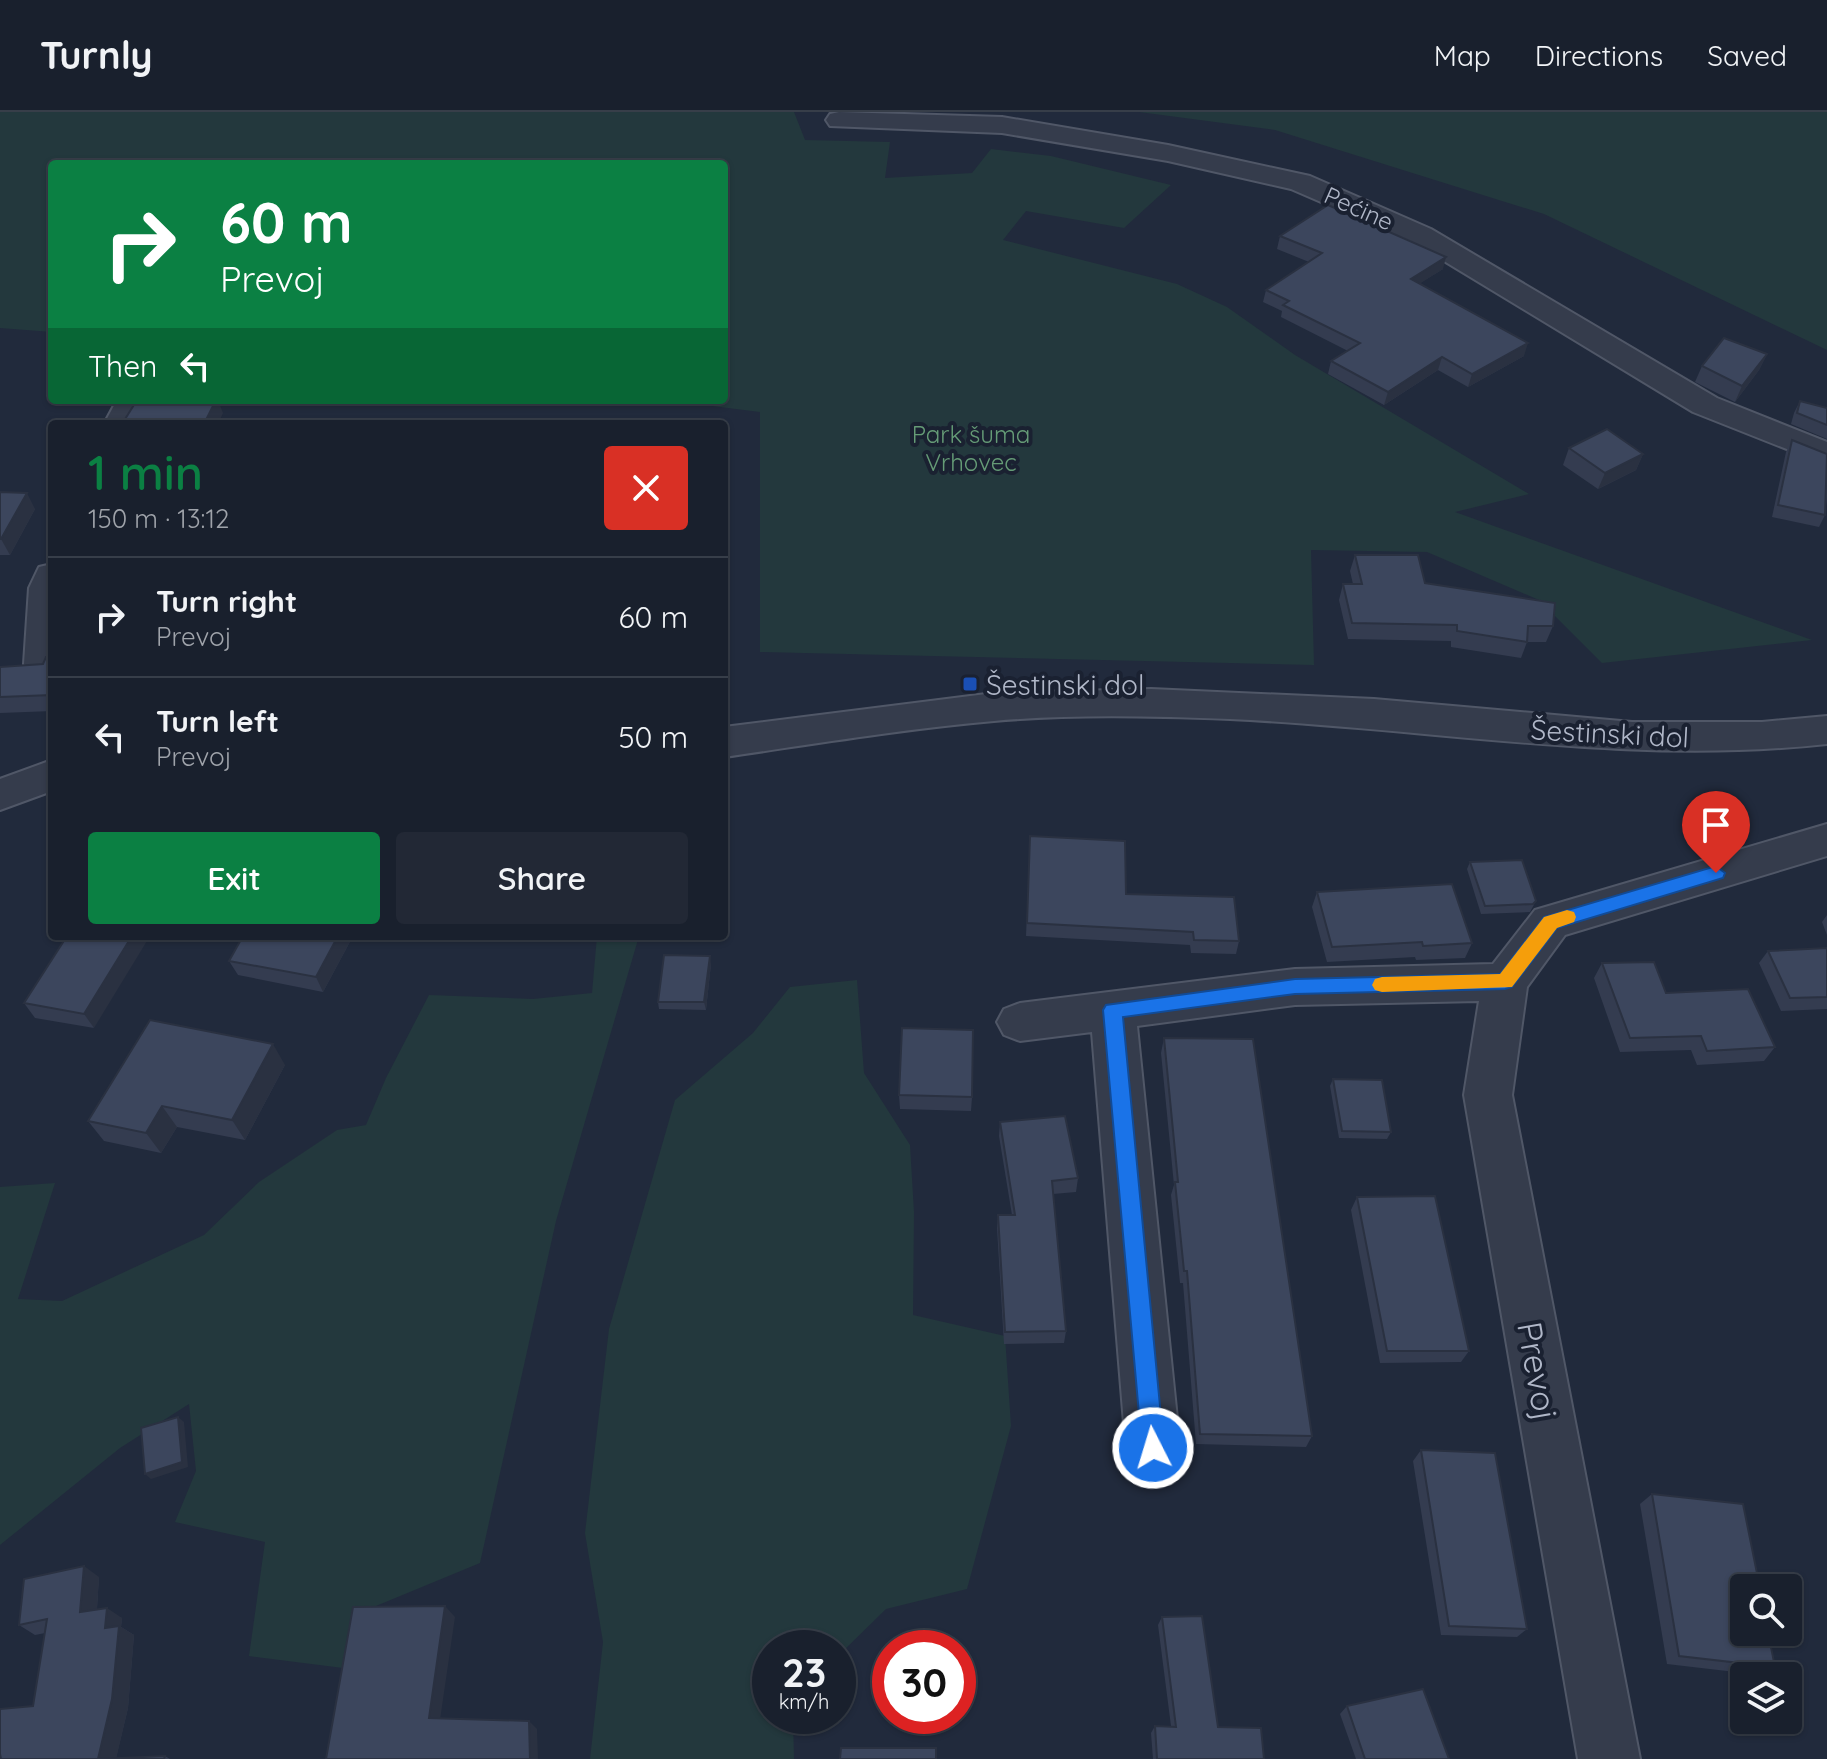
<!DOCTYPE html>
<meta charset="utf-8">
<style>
body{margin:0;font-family:Quicksand,sans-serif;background:#222835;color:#f1f3f6;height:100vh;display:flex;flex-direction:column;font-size:30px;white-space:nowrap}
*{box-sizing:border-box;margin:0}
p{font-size:26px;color:#9fa3aa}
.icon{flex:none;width:44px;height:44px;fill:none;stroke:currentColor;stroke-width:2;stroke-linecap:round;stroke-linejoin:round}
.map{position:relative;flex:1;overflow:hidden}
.side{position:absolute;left:48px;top:308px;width:680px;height:520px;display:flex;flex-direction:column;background:#19202d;border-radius:8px;box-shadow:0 2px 6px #0004,0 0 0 2px #373e49}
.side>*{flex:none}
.hud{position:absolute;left:48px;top:48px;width:680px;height:244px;border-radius:8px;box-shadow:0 2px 6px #0004,0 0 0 2px #373e49;background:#0b8043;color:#fff;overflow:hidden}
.controls{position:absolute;left:1730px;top:1462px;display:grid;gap:16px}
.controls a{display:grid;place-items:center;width:72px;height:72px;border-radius:8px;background:#19202d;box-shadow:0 2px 6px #0004,0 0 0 2px #373e49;font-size:40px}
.speed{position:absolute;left:752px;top:1518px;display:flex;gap:16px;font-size:40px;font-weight:700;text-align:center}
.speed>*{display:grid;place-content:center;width:104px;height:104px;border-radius:50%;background:#19202d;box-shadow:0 2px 6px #0004,0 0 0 2px #373e49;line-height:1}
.speed small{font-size:20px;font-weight:400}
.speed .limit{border:12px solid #d22;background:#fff;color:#111}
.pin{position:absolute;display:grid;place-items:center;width:68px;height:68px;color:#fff;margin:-82px -34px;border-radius:50% 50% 50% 0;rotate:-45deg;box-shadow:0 0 8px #0007}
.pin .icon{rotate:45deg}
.me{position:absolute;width:88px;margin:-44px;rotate:355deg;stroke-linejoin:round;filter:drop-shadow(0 0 6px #0008)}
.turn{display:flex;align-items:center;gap:28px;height:168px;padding:0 40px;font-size:36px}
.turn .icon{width:104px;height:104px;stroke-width:2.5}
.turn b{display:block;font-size:56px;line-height:68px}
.then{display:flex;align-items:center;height:76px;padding:0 40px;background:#0003;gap:16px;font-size:30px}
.round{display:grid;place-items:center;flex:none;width:84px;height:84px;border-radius:8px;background:#222835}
.head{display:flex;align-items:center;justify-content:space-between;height:136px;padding:0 40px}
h1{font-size:48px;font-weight:600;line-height:60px;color:#0b8043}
.cta{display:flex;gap:16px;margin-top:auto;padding:16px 40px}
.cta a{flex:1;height:92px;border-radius:8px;background:#0b8043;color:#fff;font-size:32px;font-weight:600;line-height:92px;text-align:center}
.cta a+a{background:#222835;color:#f1f3f6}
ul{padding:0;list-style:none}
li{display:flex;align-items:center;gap:24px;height:120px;padding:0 40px;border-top:2px solid #373e49}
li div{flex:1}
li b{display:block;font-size:30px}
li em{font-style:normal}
header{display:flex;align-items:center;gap:48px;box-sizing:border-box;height:112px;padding:0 40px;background:#19202d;border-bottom:2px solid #373e49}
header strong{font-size:38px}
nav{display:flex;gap:44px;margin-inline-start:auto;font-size:28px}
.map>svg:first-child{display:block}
</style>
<header>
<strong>Turnly</strong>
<nav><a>Map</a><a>Directions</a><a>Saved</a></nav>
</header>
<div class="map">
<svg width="1827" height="1647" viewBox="0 0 1827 1647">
<rect width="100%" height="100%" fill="#212a3c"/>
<g fill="#23383d">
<polygon points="0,0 794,0 805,28 890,30 885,66 972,61 991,37 1051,44 1171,73 1124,116 1026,99 1003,128 1177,172 1227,195 1295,243 1529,382 1455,400 1812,528 1602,551 1539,488 1427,440 1311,438 1314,553 760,540 760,300 664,288 724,288 724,52 52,52 52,220 0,216"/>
<polygon points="1139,0 1827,0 1827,238 1544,102 1275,18"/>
<polygon points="597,824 639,824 556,1109 480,1451 359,1501 343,1556 249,1544 265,1430 175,1410 196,1359 189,1292 120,1336 0,1433 0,1075 55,1071 18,1187 62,1189 204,1123 259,1070 337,1018 366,1013 386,966 429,883 533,887 592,881"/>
<polygon points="857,868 864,961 910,1033 914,1100 913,1203 1005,1224 1011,1314 967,1477 886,1497 838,1544 838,1536 770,1536 770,1604 793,1604 794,1647 590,1647 603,1530 585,1421 609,1217 675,988 753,921 790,875"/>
</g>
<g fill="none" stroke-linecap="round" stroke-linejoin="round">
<g stroke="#505767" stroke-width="4">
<g id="minor">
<polygon points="839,0 1002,5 1168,33 1310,64 1431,117 1717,286 1827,330 1827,353 1693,300 1411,129 1291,77 1168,49 1002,21 830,14 826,8 830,2"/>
<polygon points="117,288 145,288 147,291 138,312 104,312"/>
<polygon points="52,452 52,563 43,565 29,561 24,552 29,476 39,455"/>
<polygon points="1827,712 1827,744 1565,823 1527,875 1512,983 1640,1647 1578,1647 1464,983 1479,889 1295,893 1137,914 1180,1336 1172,1355 1153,1363 1134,1355 1126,1336 1092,920 1020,929 1004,923 997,910 1004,897 1020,891 1295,857 1493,852 1535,798"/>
</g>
</g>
<g stroke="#505767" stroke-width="4">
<g id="tertiary">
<path d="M1151 577 1374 587 1632 610H1762L1827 604V632C1628 654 1429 616 1230 607 1151 604 1072 602 994 609 904 617 814 632 724 645V615L994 581Z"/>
<polygon points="52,648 52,679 0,698 0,667"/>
</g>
</g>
<use href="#minor" fill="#353c4c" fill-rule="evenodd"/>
<use href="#tertiary" fill="#353c4c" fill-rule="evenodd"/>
</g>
<g fill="#343c50">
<polygon points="1280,124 1443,157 1420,171 1524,244 1468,275 1438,258 1384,293 1328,262 1331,249 1348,239 1281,205 1282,199 1263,190 1266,178 1309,150 1277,137"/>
<polygon points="1767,242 1759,258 1735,290 1695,270 1702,254"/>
<polygon points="1800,289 1827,296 1827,327 1791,312 1794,301"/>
<polygon points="1792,328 1827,342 1827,385 1825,403 1819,415 1772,405 1786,340"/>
<polygon points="1569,336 1643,342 1636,358 1598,377 1563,353"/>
<polygon points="0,380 35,397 10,443 0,443"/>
<polygon points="1355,443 1425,471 1553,514 1546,530 1527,530 1521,546 1451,535 1451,529 1348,527 1339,488 1343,472 1353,472 1350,459"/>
<polygon points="52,545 52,599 0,601 0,555 43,552"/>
<polygon points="1030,724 1126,782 1239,829 1236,842 1191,841 1190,833 1026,824"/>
<polygon points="1470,750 1536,789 1530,800 1481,802 1467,757"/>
<polygon points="1317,780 1472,831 1465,846 1416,848 1415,845 1327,850 1312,795"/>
<polygon points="1827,803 1827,823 1822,810"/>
<polygon points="67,824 94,916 35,906 24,891"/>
<polygon points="353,824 323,880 238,863 229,849"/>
<polygon points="1827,836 1827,897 1781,899 1759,851 1768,839"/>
<polygon points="1602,851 1666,881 1775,935 1764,949 1697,953 1691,938 1620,940 1594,866"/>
<polygon points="711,852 706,898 659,897 658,890"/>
<polygon points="1164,926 1312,1324 1306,1335 1196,1332 1183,1171 1180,1171 1171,1083 1174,1073 1161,941"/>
<polygon points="285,953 245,1028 177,1015 161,1041 104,1029 88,1009"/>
<polygon points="1333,967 1391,1020 1387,1027 1339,1026 1330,974"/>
<polygon points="899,983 972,985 971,999 900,997"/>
<polygon points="1000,1010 1078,1066 1076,1080 1053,1082 1066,1219 1064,1231 1004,1232 997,1116 998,1103 1012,1103 999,1024"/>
<polygon points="1357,1085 1469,1239 1461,1250 1380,1251 1351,1098"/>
<polygon points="1421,1338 1527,1517 1517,1525 1441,1523 1413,1349"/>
<polygon points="1652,1382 1775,1555 1761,1563 1667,1552 1640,1392"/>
<polygon points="99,1465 97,1497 122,1506 121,1515 134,1523 128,1596 116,1646 165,1644 170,1647 1,1647 33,1594 45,1521 35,1523 19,1513"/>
<polygon points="1162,1505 1218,1615 1264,1647 1153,1647 1151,1621 1155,1614 1171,1614 1158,1513"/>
<polygon points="1347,1594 1449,1647 1356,1647 1340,1602"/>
</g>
<g fill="#2a3141">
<polygon points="1446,145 1443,157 1408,179 1411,167"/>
<polygon points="1528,231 1524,244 1468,275 1472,262"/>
<polygon points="1767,242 1759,258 1735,290 1742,274"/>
<polygon points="1442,245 1438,258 1384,293 1388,280"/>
<polygon points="216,288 218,288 223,301 218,312 204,312"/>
<polygon points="1643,342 1636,358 1598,377 1605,361"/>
<polygon points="27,381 35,397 10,443 1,427"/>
<polygon points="132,824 150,824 94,916 84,902"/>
<polygon points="338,824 353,824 323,880 316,865"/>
<polygon points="710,844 711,852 706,898 704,890"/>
<polygon points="273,932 285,953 245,1028 232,1008"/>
<polygon points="162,994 177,1015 161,1041 146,1021"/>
<polygon points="178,1305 184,1310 188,1355 151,1367 145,1362"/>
<polygon points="84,1454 99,1465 96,1510 80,1500"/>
<polygon points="445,1494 455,1505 439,1615 429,1606"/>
<polygon points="107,1496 122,1506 121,1515 134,1523 128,1596 116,1647 98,1647"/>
<polygon points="529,1609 537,1617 538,1647 530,1647"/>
</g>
<g fill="#3c465d" stroke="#2a3141" stroke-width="2">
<polygon points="1328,93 1446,145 1411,167 1528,231 1472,262 1442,245 1388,280 1331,249 1360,231 1283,193 1289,189 1266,178 1322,141 1280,124"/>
<polygon points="1724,226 1767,242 1742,274 1702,254"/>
<polygon points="137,288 216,288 204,312 122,312"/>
<polygon points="1800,289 1827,296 1827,313 1797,301"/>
<polygon points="1607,317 1643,342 1605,361 1569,336"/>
<polygon points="1792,328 1827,342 1825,403 1778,393"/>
<polygon points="0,380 27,381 1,427 0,427"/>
<polygon points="1355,443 1418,443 1425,471 1555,491 1553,514 1528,514 1527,530 1457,519 1457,513 1352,511 1343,472 1362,472"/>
<polygon points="46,545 52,545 52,583 0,585 0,555 43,552"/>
<polygon points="1030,724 1125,729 1126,782 1234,785 1239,829 1194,828 1193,820 1027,811"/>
<polygon points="1522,748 1536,789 1533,792 1485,794 1470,750"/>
<polygon points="1452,772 1472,831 1423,834 1422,830 1332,835 1317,780"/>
<polygon points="67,824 132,824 84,902 24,891"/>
<polygon points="243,824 338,824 316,865 229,849"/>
<polygon points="1827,836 1827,885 1790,886 1768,839"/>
<polygon points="664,843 710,844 704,890 658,890"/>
<polygon points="1654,850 1666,881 1748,877 1775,935 1707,939 1701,924 1630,926 1602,851"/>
<polygon points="150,908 273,932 232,1008 162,994 146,1021 88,1009"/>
<polygon points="902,916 973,918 972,985 899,983"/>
<polygon points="1164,926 1253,927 1312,1324 1200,1322 1187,1159 1184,1159 1175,1070 1178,1070"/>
<polygon points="1333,967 1382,968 1391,1020 1342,1019"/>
<polygon points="1065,1004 1078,1066 1052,1069 1066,1219 1005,1220 998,1103 1015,1103 1000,1010"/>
<polygon points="1435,1084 1469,1239 1387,1239 1357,1085"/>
<polygon points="178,1305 182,1350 145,1362 141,1316"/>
<polygon points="1421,1338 1495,1341 1527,1517 1449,1514"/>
<polygon points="1652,1382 1743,1392 1760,1476 1744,1476 1744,1520 1768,1520 1775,1555 1679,1544"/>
<polygon points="84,1454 80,1500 107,1496 105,1516 119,1514 112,1587 98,1647 165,1644 164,1647 1,1647 0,1642 0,1597 33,1594 47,1507 19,1513 24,1467"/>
<polygon points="445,1494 429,1606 529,1609 530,1647 326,1647 353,1495"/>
<polygon points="1202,1504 1218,1615 1261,1616 1264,1647 1157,1647 1155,1614 1176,1615 1162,1505"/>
<polygon points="1423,1577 1449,1647 1365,1647 1347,1594"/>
<polygon points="841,1636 936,1636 936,1647 840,1647"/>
</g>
<polygon fill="#1a73e8" stroke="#114b97" stroke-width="2" points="1716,754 1725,761 1723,766 1557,816 1512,875 1505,877 1295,882 1123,905 1164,1336 1161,1344 1153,1347 1145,1344 1142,1336 1103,898 1106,893 1295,867 1500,862 1544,805"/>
<polygon fill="#f59e0b" points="1567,798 1574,800 1576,805 1574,810 1557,816 1512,875 1382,880 1375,878 1372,873 1375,867 1382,865 1500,862 1544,805"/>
<rect fill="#1a4fb4" stroke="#1a2131" stroke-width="3" x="962" y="564" width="16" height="16" rx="4"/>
<g text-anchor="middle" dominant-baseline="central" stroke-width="8" stroke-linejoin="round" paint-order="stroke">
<g font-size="24" fill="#b0b7c8" stroke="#1a2131">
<text transform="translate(1359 96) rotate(24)">Pećine</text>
</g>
<g font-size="24" fill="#659b76" stroke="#1a2131">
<text x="971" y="322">Park šuma<tspan x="971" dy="28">Vrhovec</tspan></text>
</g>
<g font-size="28" fill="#b0b7c8" stroke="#1a2131" text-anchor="start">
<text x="986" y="572">Šestinski dol</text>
</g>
<g font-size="28" fill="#b0b7c8" stroke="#1a2131">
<text transform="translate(1610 621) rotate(3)">Šestinski dol</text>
</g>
<g font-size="34" fill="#b0b7c8" stroke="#1a2131">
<text transform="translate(1538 1259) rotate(80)">Prevoj</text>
</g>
</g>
</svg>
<div class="controls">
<a><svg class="icon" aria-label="search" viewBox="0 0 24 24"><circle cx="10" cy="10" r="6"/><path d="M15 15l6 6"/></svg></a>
<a><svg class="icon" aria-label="layers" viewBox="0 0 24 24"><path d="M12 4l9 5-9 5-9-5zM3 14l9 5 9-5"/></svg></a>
</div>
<div class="speed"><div>23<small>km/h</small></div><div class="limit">30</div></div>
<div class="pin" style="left:1716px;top:761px;background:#d93025"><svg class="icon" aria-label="arrive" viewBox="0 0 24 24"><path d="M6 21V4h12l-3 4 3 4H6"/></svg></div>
<svg class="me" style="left:1153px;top:1336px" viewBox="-20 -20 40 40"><circle r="17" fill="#1a73e8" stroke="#fff" stroke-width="3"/><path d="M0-11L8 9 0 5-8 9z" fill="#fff"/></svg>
<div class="hud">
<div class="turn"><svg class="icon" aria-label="right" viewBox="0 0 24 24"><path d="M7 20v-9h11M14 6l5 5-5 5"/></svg><div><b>60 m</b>Prevoj</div></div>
<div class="then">Then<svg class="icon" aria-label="left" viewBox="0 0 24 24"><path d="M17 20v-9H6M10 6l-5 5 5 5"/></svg></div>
</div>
<section class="side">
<div class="head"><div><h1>1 min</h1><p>150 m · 13:12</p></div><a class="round" style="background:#d93025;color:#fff"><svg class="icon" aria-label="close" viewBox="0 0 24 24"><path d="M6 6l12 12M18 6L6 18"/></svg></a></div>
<ul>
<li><svg class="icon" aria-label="right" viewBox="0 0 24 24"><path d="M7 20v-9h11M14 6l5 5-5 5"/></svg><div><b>Turn right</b><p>Prevoj</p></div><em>60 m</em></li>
<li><svg class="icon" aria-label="left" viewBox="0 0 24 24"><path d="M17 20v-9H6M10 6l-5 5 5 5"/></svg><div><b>Turn left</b><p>Prevoj</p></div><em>50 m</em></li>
</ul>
<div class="cta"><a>Exit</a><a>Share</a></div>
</section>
</div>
